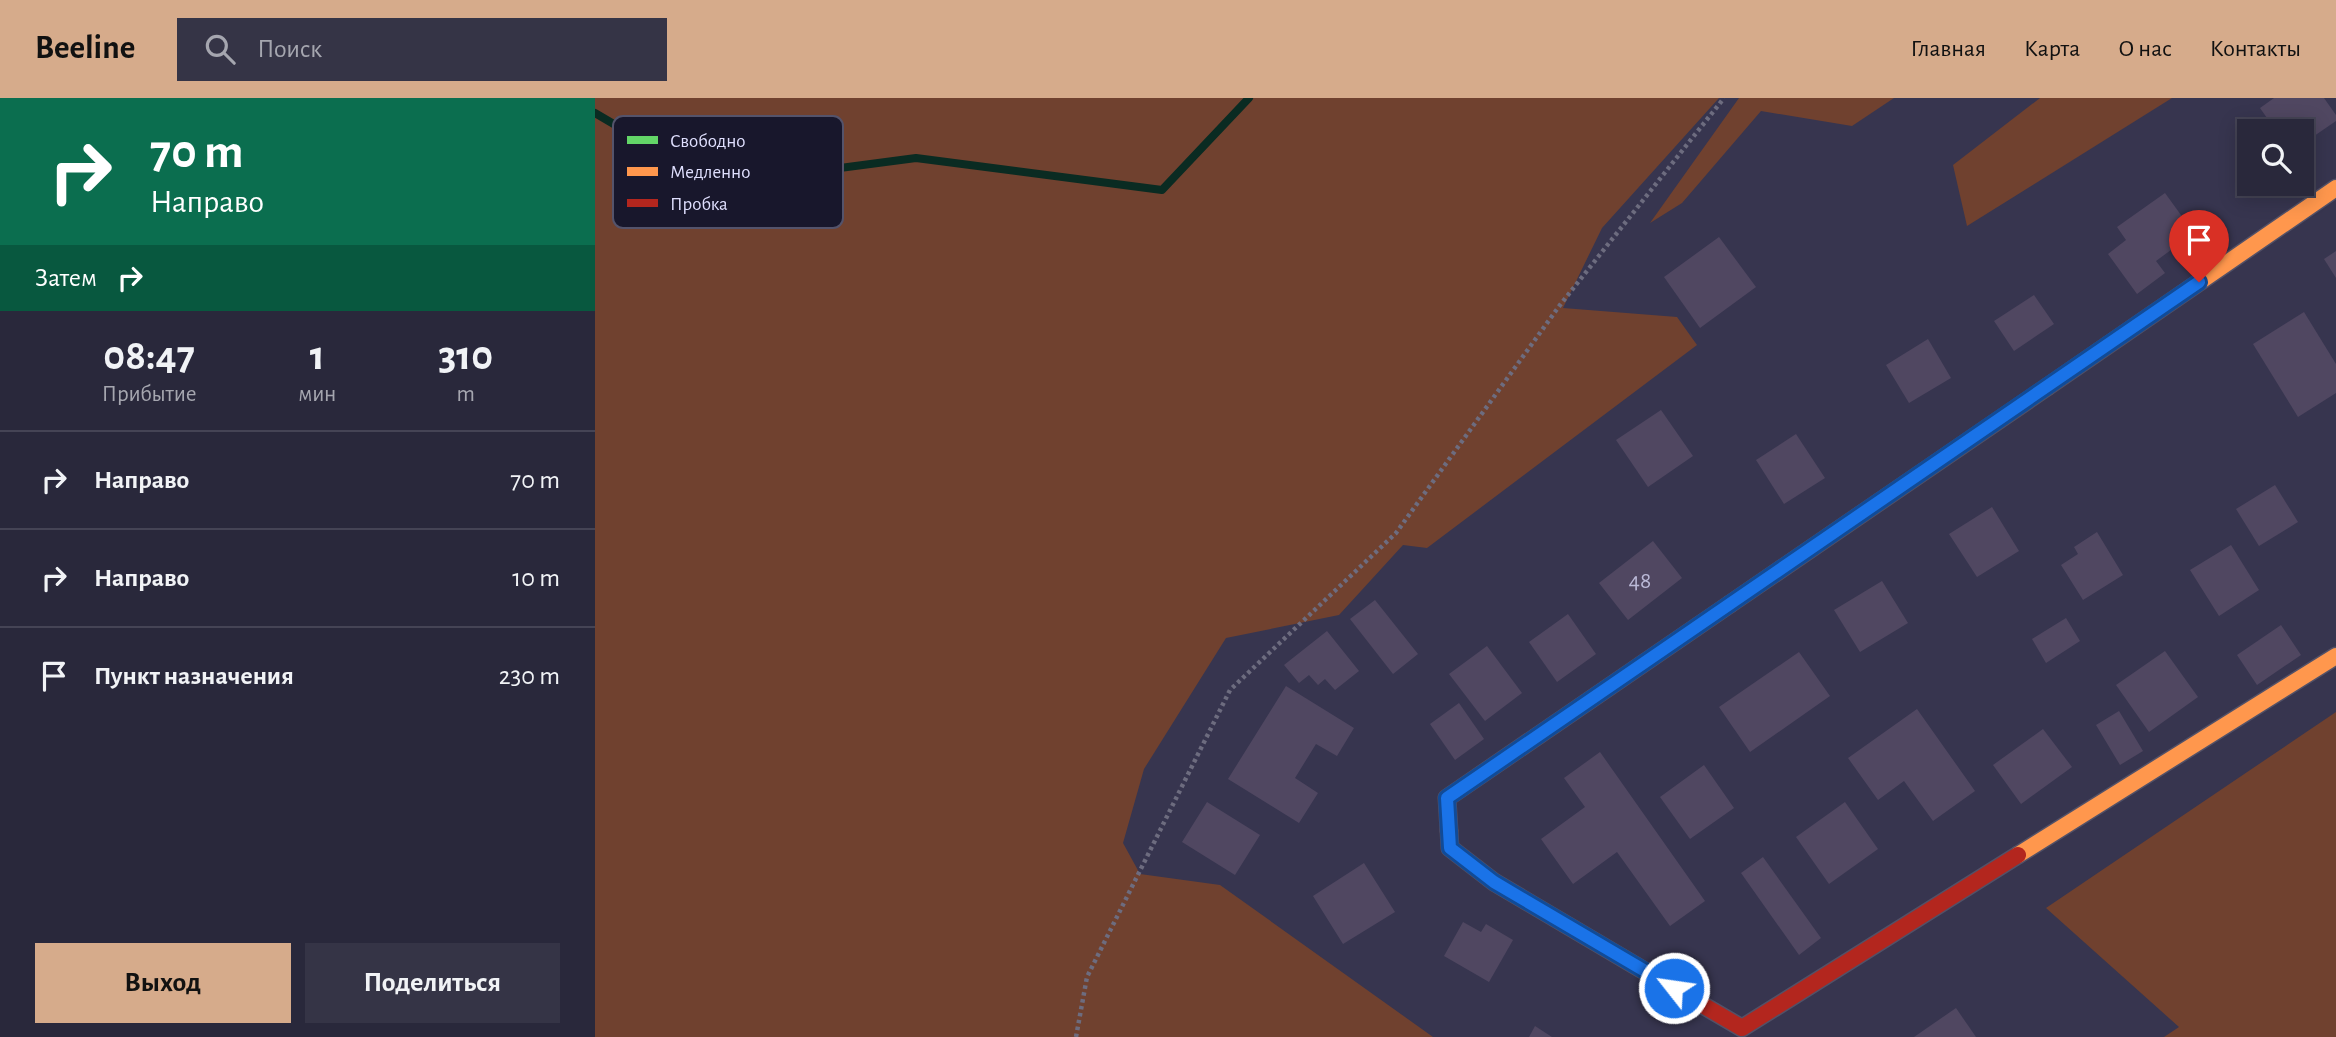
<!DOCTYPE html>
<html lang="ru">
<meta charset="utf-8">
<style>
body{margin:0;font-family:"Alegreya Sans",sans-serif;background:#353446;color:#f1f3f6;height:100vh;display:flex;flex-direction:column;font-size:26px;white-space:nowrap}
*{box-sizing:border-box;margin:0}
p{font-size:23px;color:#a5a6af}
.icon{flex:none;width:38px;height:38px;fill:none;stroke:currentColor;stroke-width:2;stroke-linecap:round;stroke-linejoin:round}
.map{position:relative;flex:1;overflow:hidden}
.side{display:flex;flex-direction:column;background:#29283b;width:595px}
.side>*{flex:none}
.hud{background:#0b6e4f;color:#fff;overflow:hidden}
.controls{position:absolute;left:1642px;top:21px;display:grid;gap:14px}
.controls a{display:grid;place-items:center;width:77px;height:77px;border-radius:0px;background:#29283b;box-shadow:0 4px 18px #0003,0 0 0 2px #454455;font-size:35px}
.pin{position:absolute;display:grid;place-items:center;width:60px;height:60px;color:#fff;margin:-72px -30px;border-radius:50% 50% 50% 0;rotate:-45deg;box-shadow:0 0 7px #0007}
.pin .icon{rotate:45deg}
.me{position:absolute;width:77px;margin:-38px;rotate:300deg;stroke-linejoin:round;filter:drop-shadow(0 0 5px #0008)}
.turn{display:flex;align-items:center;gap:24px;height:147px;padding:0 35px;font-size:32px}
.turn .icon{width:91px;height:91px;stroke-width:2.5}
.turn b{display:block;font-size:49px;line-height:60px}
.then{display:flex;align-items:center;height:66px;padding:0 35px;background:#0003;gap:14px;font-size:26px}
.eta{display:flex;justify-content:space-evenly;align-items:center;height:119px;text-align:center}
.eta b{font-size:42px;font-weight:700;line-height:49px}
.cta{display:flex;gap:14px;margin-top:auto;padding:14px 35px}
.cta a{flex:1;height:80px;border-radius:0px;background:#d6ab8b;color:#111;font-size:28px;font-weight:700;line-height:80px;text-align:center}
.cta a+a{background:#353446;color:#f1f3f6}
ul{padding:0;list-style:none}
li{display:flex;align-items:center;gap:21px;height:98px;padding:0 35px;border-top:2px solid #454455}
li div{flex:1}
li b{display:block;font-size:26px}
li em{font-style:normal}
header{display:flex;align-items:center;gap:42px;box-sizing:border-box;height:98px;padding:0 35px;background:#d6ab8b;color:#111}
header strong{font-size:33px}
nav{display:flex;gap:38px;margin-inline-start:auto;font-size:24px}
.search{width:490px;height:63px;background:#353446;display:flex;align-items:center;gap:18px;box-sizing:border-box;padding:0 24px;border-radius:0px;color:#a5a6af;font-size:26px}
main{display:flex;flex:1;min-height:0}
.map>svg:first-child{display:block}
</style>
<header>
<strong>Beeline</strong>
<div class="search"><svg class="icon" aria-label="search" viewBox="0 0 24 24"><circle cx="10" cy="10" r="6"/><path d="M15 15l6 6"/></svg>Поиск</div>
<nav><a>Главная</a><a>Карта</a><a>О нас</a><a>Контакты</a></nav>
</header>
<main>
<section class="side">
<div class="hud">
<div class="turn"><svg class="icon" aria-label="right" viewBox="0 0 24 24"><path d="M7 20v-9h11M14 6l5 5-5 5"/></svg><div><b>70 m</b>Направо</div></div>
<div class="then">Затем<svg class="icon" aria-label="right" viewBox="0 0 24 24"><path d="M7 20v-9h11M14 6l5 5-5 5"/></svg></div>
</div>
<div class="eta">
<div><b>08:47</b><p>Прибытие</p></div>
<div><b>1</b><p>мин</p></div>
<div><b>310</b><p>m</p></div>
</div>
<ul>
<li><svg class="icon" aria-label="right" viewBox="0 0 24 24"><path d="M7 20v-9h11M14 6l5 5-5 5"/></svg><div><b>Направо</b></div><em>70 m</em></li>
<li><svg class="icon" aria-label="right" viewBox="0 0 24 24"><path d="M7 20v-9h11M14 6l5 5-5 5"/></svg><div><b>Направо</b></div><em>10 m</em></li>
<li><svg class="icon" aria-label="arrive" viewBox="0 0 24 24"><path d="M6 21V4h12l-3 4 3 4H6"/></svg><div><b>Пункт назначения</b></div><em>230 m</em></li>
</ul>
<div class="cta"><a>Выход</a><a>Поделиться</a></div>
</section>
<div class="map">
<svg width="1741" height="939" viewBox="0 0 1741 939">
<rect width="100%" height="100%" fill="#37354f"/>
<g fill="#70412f">
<polygon points="0,0 1124,0 1007,130 968,210 1082,219 1102,247 832,450 808,447 744,517 631,540 549,671 528,745 545,776 625,787 838,939 0,939"/>
<polygon points="1144,0 1299,0 1257,28 1166,13 1087,105 1055,125"/>
<polygon points="1445,0 1577,0 1372,128 1358,67"/>
<polygon points="1741,614 1741,939 1569,939 1584,929 1451,810"/>
</g>
<g fill="none" stroke-linecap="round" stroke-linejoin="round">
<polyline stroke="#0a2b22" stroke-width="8" points="0,15 85,65 154,82 321,60 567,92 654,0"/>
</g>
<g fill="#504761">
<polygon points="1679,0 1729,0 1741,17 1741,23 1706,47 1706,33 1681,33 1665,10"/>
<polygon points="1570,95 1599,135 1561,163 1570,175 1542,196 1513,156 1531,142 1522,129"/>
<polygon points="1124,139 1161,189 1105,230 1069,179"/>
<polygon points="1741,153 1741,180 1729,161"/>
<polygon points="1439,197 1459,226 1419,253 1399,223"/>
<polygon points="1709,214 1741,266 1741,295 1703,319 1658,246"/>
<polygon points="1333,241 1356,280 1314,305 1291,267"/>
<polygon points="1066,312 1098,358 1053,389 1021,342"/>
<polygon points="1201,336 1230,380 1189,406 1161,362"/>
<polygon points="1680,387 1703,424 1664,448 1641,411"/>
<polygon points="1397,409 1424,453 1382,479 1354,436"/>
<polygon points="1502,434 1528,477 1488,502 1466,467 1483,456 1479,449"/>
<polygon points="1058,443 1087,480 1033,522 1004,485"/>
<polygon points="1636,447 1664,492 1624,518 1595,472"/>
<polygon points="1287,483 1313,525 1265,554 1239,512"/>
<polygon points="780,502 823,556 798,576 755,521"/>
<polygon points="973,516 1001,556 962,584 934,544"/>
<polygon points="1471,520 1485,543 1451,565 1437,541"/>
<polygon points="1686,527 1706,557 1662,587 1642,557"/>
<polygon points="732,533 764,573 740,592 730,581 723,587 714,577 704,585 689,567"/>
<polygon points="892,548 927,595 890,623 854,576"/>
<polygon points="1570,553 1603,599 1554,634 1521,587"/>
<polygon points="1204,554 1235,598 1155,654 1124,609"/>
<polygon points="691,588 759,630 742,658 721,646 700,680 723,695 704,725 633,681"/>
<polygon points="864,605 889,641 860,662 835,626"/>
<polygon points="1322,611 1380,693 1338,723 1309,683 1283,702 1253,660"/>
<polygon points="1524,613 1548,653 1525,667 1501,627"/>
<polygon points="1448,631 1477,669 1426,706 1398,667"/>
<polygon points="1005,654 1110,803 1075,828 1022,754 978,786 946,741 990,709 969,680"/>
<polygon points="1109,667 1139,710 1095,741 1065,699"/>
<polygon points="612,704 665,737 640,777 587,744"/>
<polygon points="1250,704 1283,751 1234,786 1201,739"/>
<polygon points="1168,759 1226,840 1204,857 1146,775"/>
<polygon points="769,765 800,814 748,846 718,798"/>
<polygon points="868,824 886,834 891,826 918,842 894,884 849,858"/>
<polygon points="1361,910 1381,939 1319,939"/>
<polygon points="940,928 957,939 934,939"/>
</g>
<g fill="none" stroke-linecap="round" stroke-linejoin="round">
<g stroke="#535167" stroke-width="19">
<g id="fast">
<polyline points="1135,506 1452,289"/>
<polyline points="854,733 855,750 899,784 1075,888"/>
</g>
</g>
<g stroke="#535167" stroke-width="19">
<g id="slow">
<polyline points="1452,289 1741,90"/>
<polyline points="1423,757 1741,558"/>
</g>
</g>
<g stroke="#535167" stroke-width="19">
<g id="jam">
<polyline points="854,733 852,700 1135,506"/>
<polyline points="1075,888 1147,930 1423,757"/>
</g>
</g>
<polyline stroke="#6d6c7f" stroke-width="4.5" stroke-dasharray="3.5 3.5" stroke-linecap="butt" points="481,939 492,879 635,592 801,435 965,207 1129,0"/>
<use href="#fast" stroke="#63d668" stroke-width="16"/>
<use href="#slow" stroke="#ff974d" stroke-width="16"/>
<use href="#jam" stroke="#b3261e" stroke-width="16"/>
</g>
<g fill="none" stroke-linecap="round" stroke-linejoin="round">
<g stroke="#114b97" stroke-width="18">
<polyline id="route" points="1079,890 899,784 855,750 852,700 1604,184"/>
</g>
<use href="#route" stroke="#1a73e8" stroke-width="12"/>
</g>
<g text-anchor="middle" dominant-baseline="central" stroke-width="5" stroke-linejoin="round" paint-order="stroke">
<g font-size="24" fill="#bbb9d7">
<text x="1045" y="483">48</text>
</g>
</g>
<rect x="18" y="18" width="230" height="112" rx="10" fill="#18172c" stroke="#54536b" stroke-width="2"/>
<rect x="32" y="38" width="31" height="8" fill="#63d668"/>
<rect x="32" y="69" width="31" height="9" fill="#ff974d"/>
<rect x="32" y="101" width="31" height="8" fill="#b3261e"/>
<g font-size="19" fill="#dfdffe">
<text x="75" y="49">Свободно</text>
<text x="75" y="80">Медленно</text>
<text x="75" y="112">Пробка</text>
</g>
</svg>
<div class="controls">
<a><svg class="icon" aria-label="search" viewBox="0 0 24 24"><circle cx="10" cy="10" r="6"/><path d="M15 15l6 6"/></svg></a>
</div>
<div class="pin" style="left:1604px;top:184px;background:#d93025"><svg class="icon" aria-label="arrive" viewBox="0 0 24 24"><path d="M6 21V4h12l-3 4 3 4H6"/></svg></div>
<svg class="me" style="left:1079px;top:890px" viewBox="-20 -20 40 40"><circle r="17" fill="#1a73e8" stroke="#fff" stroke-width="3"/><path d="M0-11L8 9 0 5-8 9z" fill="#fff"/></svg>
</div>
</main>
